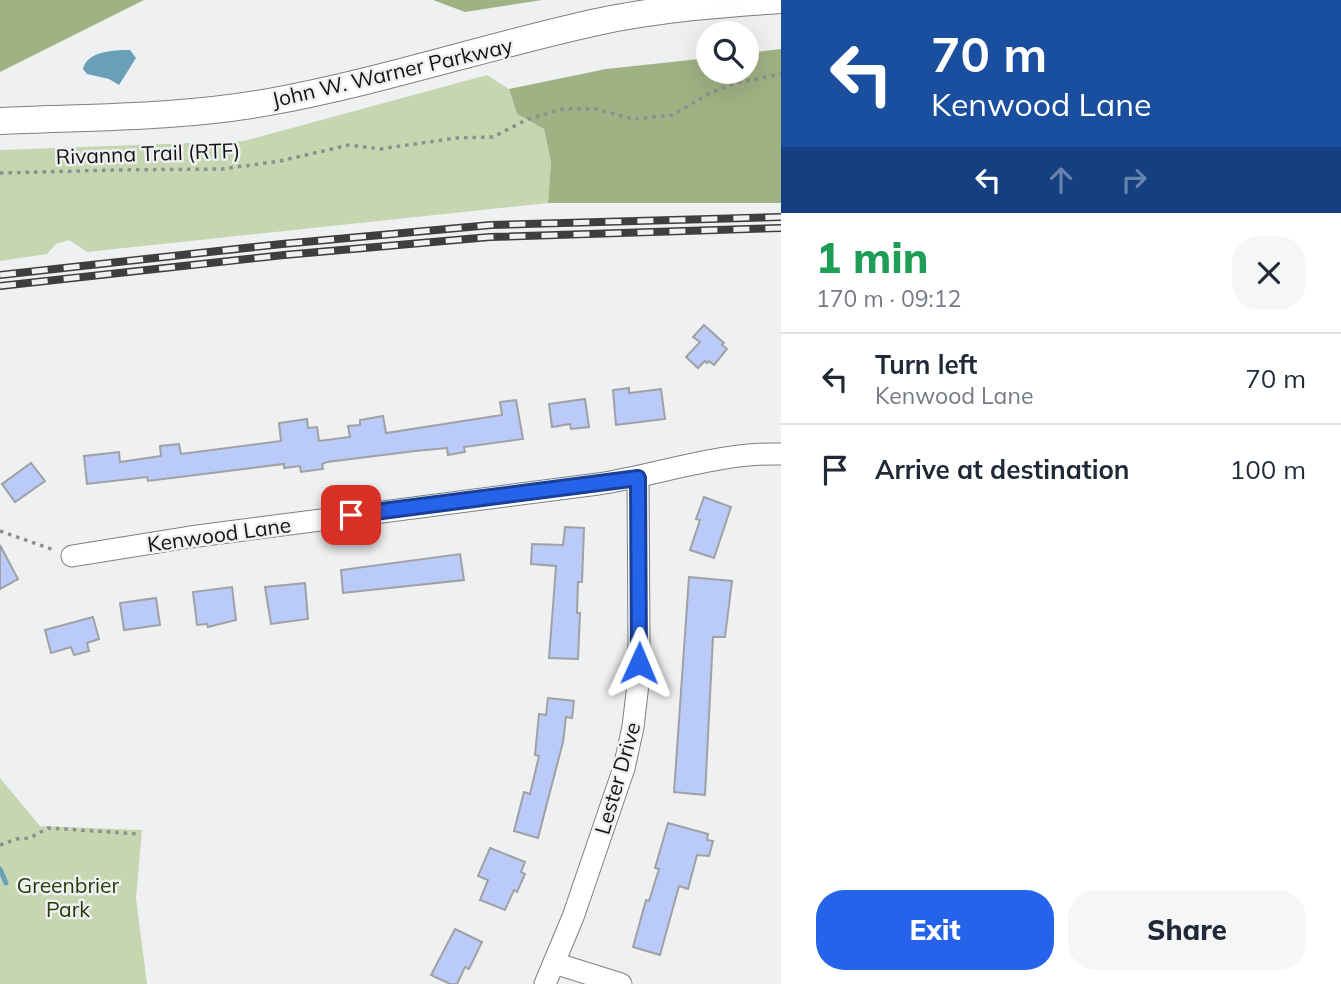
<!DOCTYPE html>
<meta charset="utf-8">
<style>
body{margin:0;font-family:Mulish,sans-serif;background:#f6f6f7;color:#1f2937;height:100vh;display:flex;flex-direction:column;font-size:26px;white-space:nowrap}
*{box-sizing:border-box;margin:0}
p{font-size:23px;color:#747a83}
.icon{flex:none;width:38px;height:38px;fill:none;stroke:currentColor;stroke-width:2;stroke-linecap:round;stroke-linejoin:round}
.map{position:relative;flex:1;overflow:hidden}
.details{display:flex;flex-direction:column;background:#fff;width:560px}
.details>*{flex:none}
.banner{background:#1a4fa0;color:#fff;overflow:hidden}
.tools{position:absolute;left:696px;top:21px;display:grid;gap:14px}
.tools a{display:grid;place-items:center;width:63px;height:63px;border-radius:50%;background:#fff;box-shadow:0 7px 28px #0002;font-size:35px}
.pin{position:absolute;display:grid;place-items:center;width:60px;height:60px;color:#fff;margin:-30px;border-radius:14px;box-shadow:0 4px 10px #0006}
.me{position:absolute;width:77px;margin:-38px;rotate:1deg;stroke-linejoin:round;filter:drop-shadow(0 0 5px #0008)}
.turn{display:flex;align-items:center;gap:24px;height:147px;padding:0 35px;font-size:32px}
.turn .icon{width:91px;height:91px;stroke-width:2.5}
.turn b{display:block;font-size:49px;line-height:60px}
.lanes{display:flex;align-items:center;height:66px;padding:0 35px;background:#0003;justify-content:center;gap:35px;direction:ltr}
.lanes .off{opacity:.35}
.round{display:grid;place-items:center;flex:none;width:74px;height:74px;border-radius:28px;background:#f6f6f7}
.headline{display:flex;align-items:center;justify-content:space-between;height:119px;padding:0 35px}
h1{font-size:42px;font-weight:800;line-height:52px;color:#1e9e55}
.cta{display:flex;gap:14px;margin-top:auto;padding:14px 35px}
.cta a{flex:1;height:80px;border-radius:28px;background:#2563eb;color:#fff;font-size:28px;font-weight:800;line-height:80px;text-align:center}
.cta a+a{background:#f6f6f7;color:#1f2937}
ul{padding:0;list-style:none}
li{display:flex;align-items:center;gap:21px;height:91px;padding:0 35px;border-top:2px solid #e0e1e3}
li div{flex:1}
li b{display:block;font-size:26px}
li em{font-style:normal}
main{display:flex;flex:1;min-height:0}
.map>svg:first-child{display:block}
</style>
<main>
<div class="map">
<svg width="781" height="984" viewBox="0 0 781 984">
<rect width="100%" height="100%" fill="#eff0f1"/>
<g fill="#c6d6b1">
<polygon points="487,75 509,89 517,114 544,129 551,162 548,203 87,252 69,240 56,244 47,254 0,261 0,150 244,141"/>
<polygon points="0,778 40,826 142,830 136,898 147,984 0,984"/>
</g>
<g fill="#9fb283">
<polygon points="0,0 144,0 0,72"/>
<polygon points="433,0 542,0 465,12"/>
<polygon points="781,49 781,203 548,203 551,162 544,129 517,114 509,89 606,69 709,58 709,72 747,72 747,53"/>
</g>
<path fill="#6a9fb9" d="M130 50 136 58 119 85 109 79 87 74 83 69C87 51 114 50 130 50Z"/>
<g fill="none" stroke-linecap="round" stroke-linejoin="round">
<polyline stroke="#6a9fb9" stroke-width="5" points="0,869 6,883"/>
</g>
<g fill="#bacaf9" stroke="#a0a1a2" stroke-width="2">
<polygon points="704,325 724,343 722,345 727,349 714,365 709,361 707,363 705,361 698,368 686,357 700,342 693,337"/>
<polygon points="629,388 629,393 661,389 665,419 616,425 613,390"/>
<polygon points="585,399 589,427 571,429 570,424 552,427 549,404"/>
<polygon points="516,400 523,439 464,447 465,452 448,455 447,448 415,451 327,462 322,464 323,469 301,472 300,466 284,468 284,464 148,481 147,477 87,484 84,456 119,452 120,462 161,456 160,446 179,444 181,454 281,441 279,423 307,419 308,428 317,427 319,441 350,437 348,426 360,425 360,420 383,416 386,433 502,415 500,402"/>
<polygon points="31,463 45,481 15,502 2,484"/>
<polygon points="704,497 731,507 714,558 690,550 700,520 696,519"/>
<polygon points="565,527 584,528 582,582 578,582 577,613 580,613 578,659 549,658 556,566 531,564 532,544 563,545"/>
<polygon points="0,545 18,579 0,589"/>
<polygon points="460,554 464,580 343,593 341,570"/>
<polygon points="689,577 732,581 725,637 713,637 705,795 674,792"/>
<polygon points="305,583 308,619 271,624 265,587"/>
<polygon points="232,587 236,620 208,627 207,624 197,625 193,592"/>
<polygon points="156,598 160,625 124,630 120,603"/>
<polygon points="93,617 99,639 87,643 89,651 74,655 71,647 51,653 45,630"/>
<polygon points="548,698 574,701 572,718 566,717 563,742 538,838 514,831 524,792 530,794 539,756 535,755 539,714 546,715"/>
<polygon points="668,823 708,834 707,840 713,841 709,856 697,855 688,889 679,886 660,955 633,947 646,900 649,901 659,869 655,868"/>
<polygon points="490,848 525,862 521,872 525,874 517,892 514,890 505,910 480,900 488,880 478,876"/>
<polygon points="455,929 482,942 469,969 465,967 457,984 450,984 431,975"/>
</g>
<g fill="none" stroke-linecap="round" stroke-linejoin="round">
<g stroke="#7e7f80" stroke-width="23">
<g id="minor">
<path d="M72 556 190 537 598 484C658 475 719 452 781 454"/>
<polyline points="554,963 621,984"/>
<polyline points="545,984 573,917 624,768 633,727 638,684 639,642 638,478"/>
</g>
</g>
<g stroke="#7e7f80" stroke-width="28">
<path id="major" d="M0 121C89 117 180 118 269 102 380 82 487 46 597 22 657 9 720 4 781 0"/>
</g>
<g stroke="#8e8e8f" stroke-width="3.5" stroke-dasharray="3.5 5" stroke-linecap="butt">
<polyline points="0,173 117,170 222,169 280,161 349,145 380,149 456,138 493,137 528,119 563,109 596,109 633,119 672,115 712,92 736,83 781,74"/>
<polyline points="0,531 54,550"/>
<polyline points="0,845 16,839 30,838 48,828 140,834"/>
</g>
<use href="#minor" stroke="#fff" stroke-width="21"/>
<use href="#major" stroke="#fff" stroke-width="26"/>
<g stroke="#3e3e3f" stroke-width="8">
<g id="rail">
<polyline points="0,275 282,244 491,225 781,217"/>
<polyline points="0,286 284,255 490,237 781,228"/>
</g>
</g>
<use href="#rail" stroke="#eff0f1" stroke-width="5" stroke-dasharray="16" stroke-linecap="butt"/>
</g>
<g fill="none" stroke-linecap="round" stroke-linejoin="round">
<g stroke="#184099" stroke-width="18">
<polyline id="route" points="351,515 638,478 639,663"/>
</g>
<use href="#route" stroke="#2563eb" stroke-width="12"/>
</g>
<g text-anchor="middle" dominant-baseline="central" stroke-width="5" stroke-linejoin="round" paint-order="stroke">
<g font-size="21" fill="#131313" stroke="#eff0f1">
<text transform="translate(392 72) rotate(-13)">John W. Warner Parkway</text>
<text transform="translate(148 153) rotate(-2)">Rivanna Trail (RTF)</text>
<text transform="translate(219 534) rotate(-8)">Kenwood Lane</text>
<text transform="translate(617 778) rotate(-74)">Lester Drive</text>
</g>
<g font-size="21" fill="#293a04" stroke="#eff0f1">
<text x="68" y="885">Greenbrier<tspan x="68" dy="24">Park</tspan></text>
</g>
</g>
</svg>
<div class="tools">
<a><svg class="icon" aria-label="search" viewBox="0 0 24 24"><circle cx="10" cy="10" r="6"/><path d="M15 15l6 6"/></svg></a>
</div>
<div class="pin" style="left:351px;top:515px;background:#d93025"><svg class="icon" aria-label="arrive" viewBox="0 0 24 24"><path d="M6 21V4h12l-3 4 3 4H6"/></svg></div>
<svg class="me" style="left:639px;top:663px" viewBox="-20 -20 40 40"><path d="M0-17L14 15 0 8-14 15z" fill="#2563eb" stroke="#fff" stroke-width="4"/></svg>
</div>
<section class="details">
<div class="banner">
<div class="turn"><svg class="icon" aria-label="left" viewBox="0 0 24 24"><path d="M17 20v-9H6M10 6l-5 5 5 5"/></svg><div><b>70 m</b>Kenwood Lane</div></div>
<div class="lanes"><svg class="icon" aria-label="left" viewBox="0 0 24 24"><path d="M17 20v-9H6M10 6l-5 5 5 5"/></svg><svg class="icon off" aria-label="ahead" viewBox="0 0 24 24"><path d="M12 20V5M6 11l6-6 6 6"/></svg><svg class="icon off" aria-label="right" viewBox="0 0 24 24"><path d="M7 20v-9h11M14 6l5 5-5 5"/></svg></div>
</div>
<div class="headline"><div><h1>1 min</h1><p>170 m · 09:12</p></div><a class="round"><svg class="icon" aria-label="close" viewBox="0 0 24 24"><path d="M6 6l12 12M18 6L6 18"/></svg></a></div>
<ul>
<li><svg class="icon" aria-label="left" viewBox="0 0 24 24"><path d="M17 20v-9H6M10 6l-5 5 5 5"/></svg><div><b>Turn left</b><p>Kenwood Lane</p></div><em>70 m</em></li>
<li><svg class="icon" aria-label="arrive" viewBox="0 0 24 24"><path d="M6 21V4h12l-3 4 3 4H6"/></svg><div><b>Arrive at destination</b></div><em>100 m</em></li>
</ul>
<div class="cta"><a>Exit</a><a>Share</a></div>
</section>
</main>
